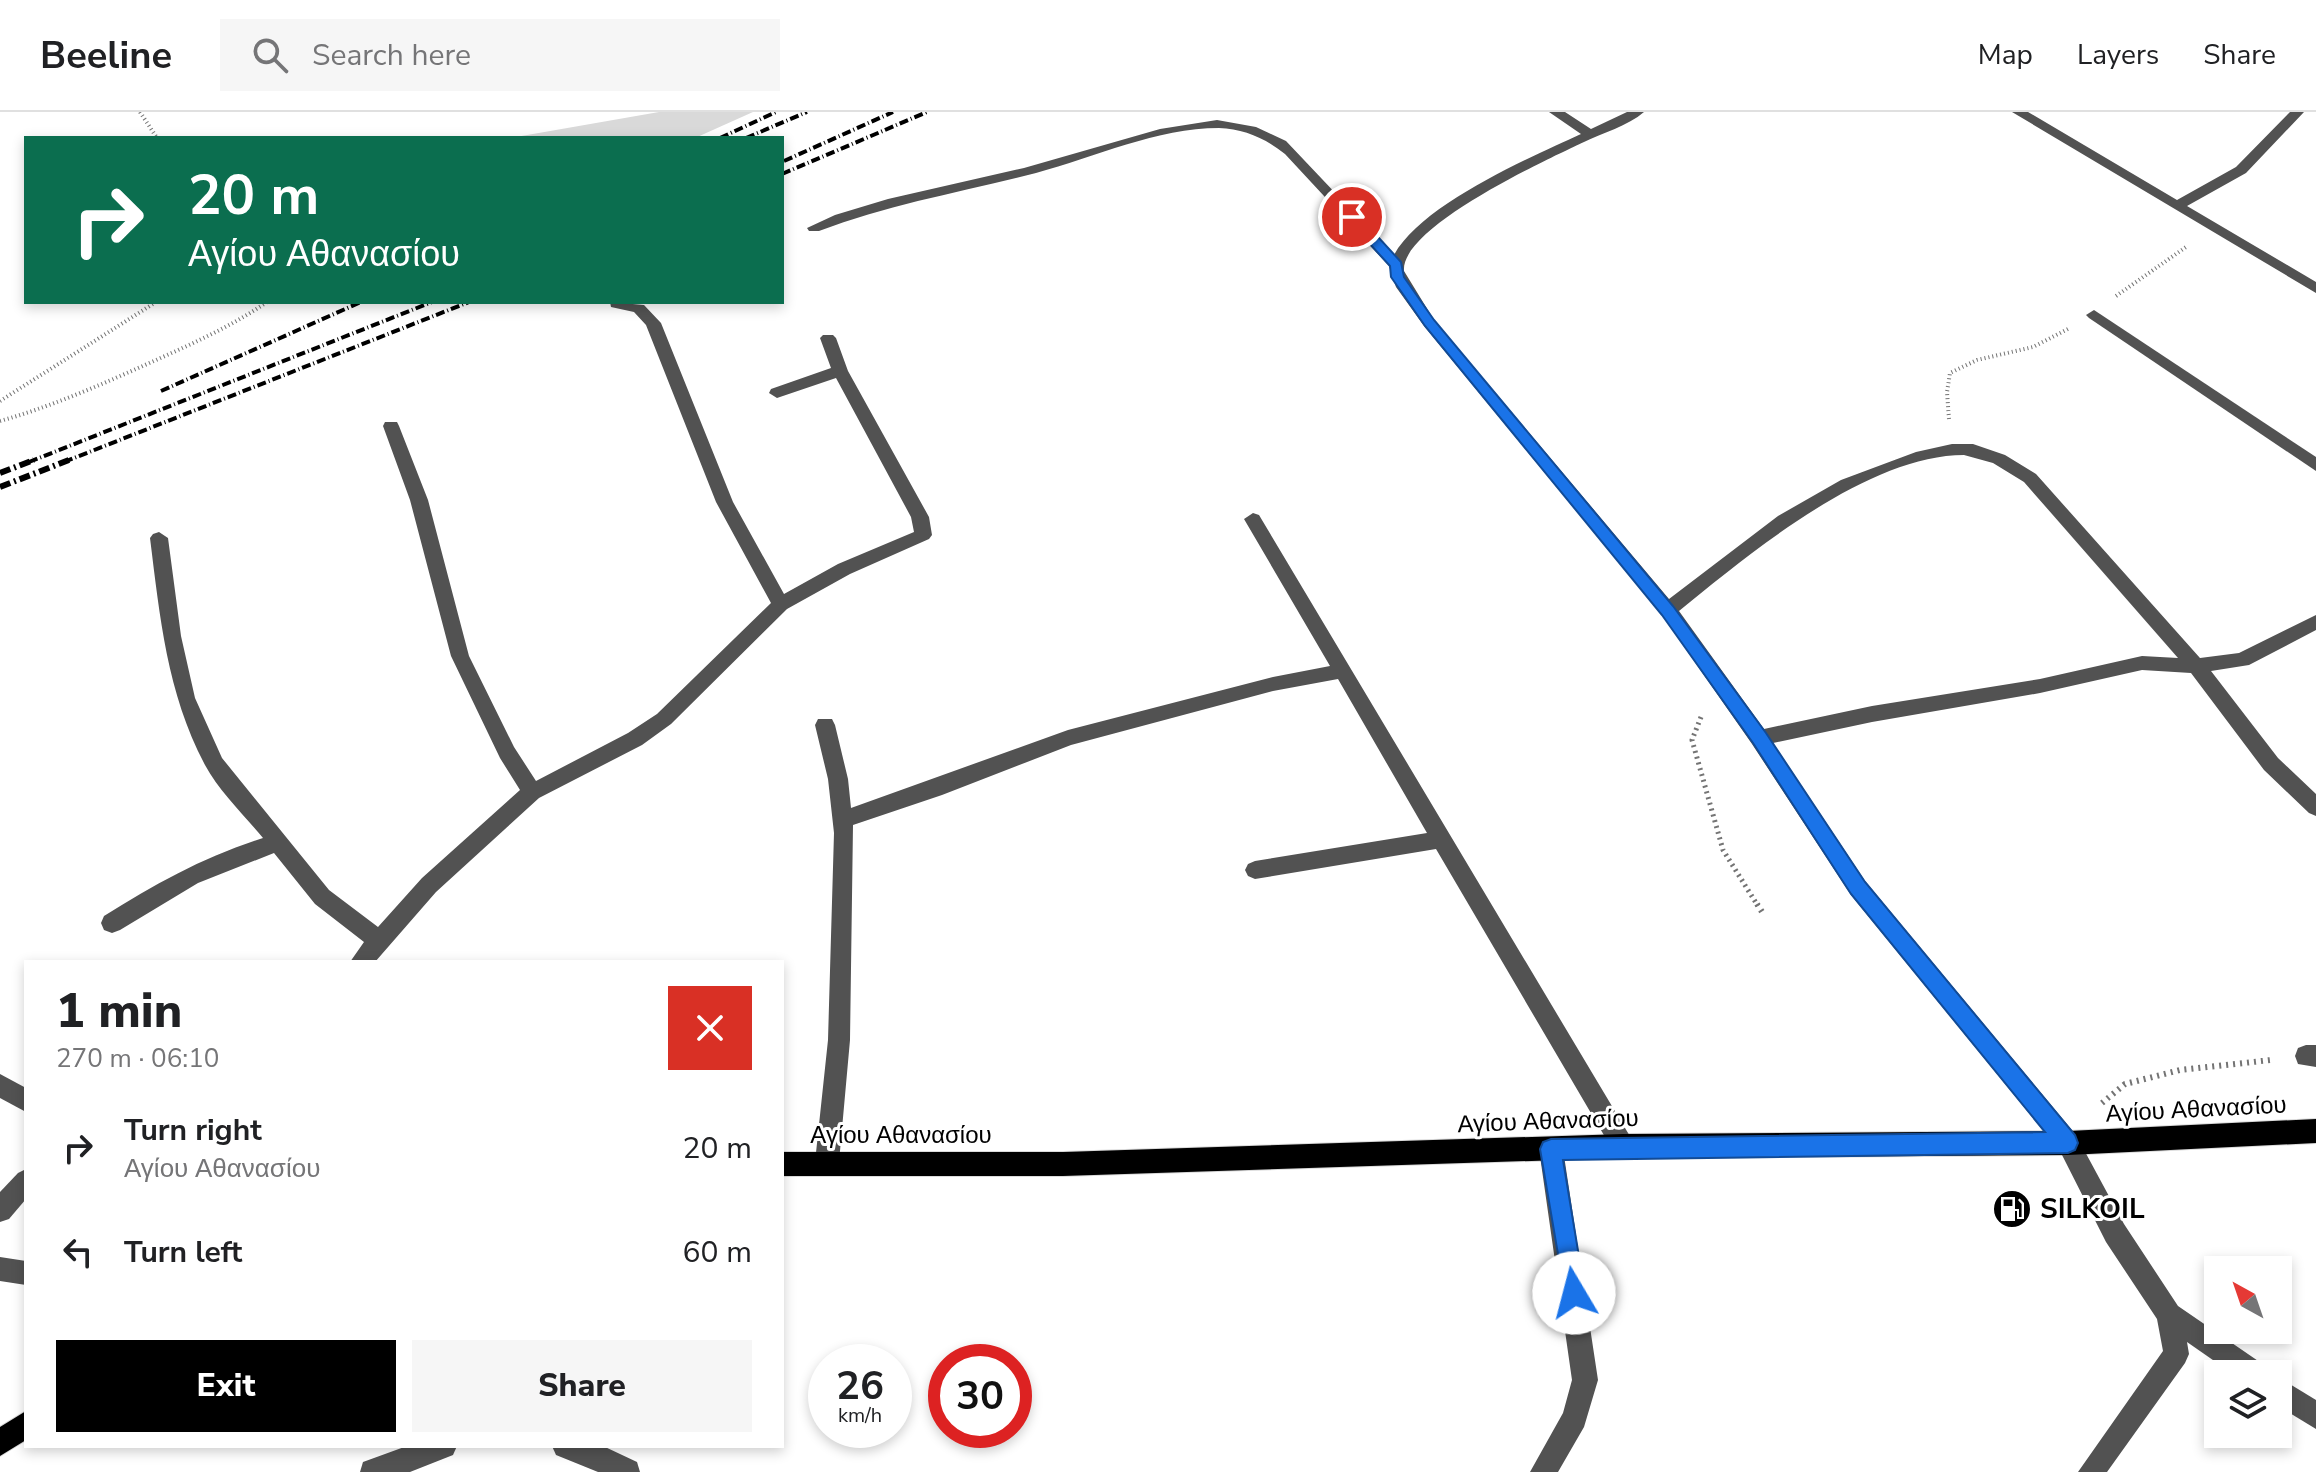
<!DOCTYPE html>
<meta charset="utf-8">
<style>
body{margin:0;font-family:"Nunito Sans",sans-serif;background:#f6f6f6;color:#202124;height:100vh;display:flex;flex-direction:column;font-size:30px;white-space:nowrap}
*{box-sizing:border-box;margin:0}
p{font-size:26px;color:#757577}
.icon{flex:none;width:44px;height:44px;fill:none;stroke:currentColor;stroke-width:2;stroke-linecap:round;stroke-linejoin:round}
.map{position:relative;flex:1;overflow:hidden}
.panel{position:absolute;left:24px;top:848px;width:760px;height:488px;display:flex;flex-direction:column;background:#fff;border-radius:0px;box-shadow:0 4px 12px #0003}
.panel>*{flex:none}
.guide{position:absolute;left:24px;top:24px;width:760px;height:168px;border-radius:0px;box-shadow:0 4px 12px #0003;background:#0b6e4f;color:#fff;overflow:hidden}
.needle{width:52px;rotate:320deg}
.buttons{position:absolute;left:2204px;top:1144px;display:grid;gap:16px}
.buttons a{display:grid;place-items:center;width:88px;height:88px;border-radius:0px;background:#fff;box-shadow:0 4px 12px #0003;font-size:40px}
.speed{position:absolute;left:808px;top:1232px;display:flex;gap:16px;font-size:40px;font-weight:700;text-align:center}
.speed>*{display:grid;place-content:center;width:104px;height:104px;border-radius:50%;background:#fff;box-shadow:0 4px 12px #0003;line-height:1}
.speed small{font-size:20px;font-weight:400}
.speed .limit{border:12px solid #d22;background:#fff;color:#111}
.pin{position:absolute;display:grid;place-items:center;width:68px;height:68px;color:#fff;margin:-34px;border:4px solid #fff;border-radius:50%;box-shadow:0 2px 8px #0007}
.me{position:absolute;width:88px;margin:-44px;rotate:352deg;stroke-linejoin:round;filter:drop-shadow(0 0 6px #0008)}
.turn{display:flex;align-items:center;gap:28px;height:168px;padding:0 32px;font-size:36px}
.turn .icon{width:104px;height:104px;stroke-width:2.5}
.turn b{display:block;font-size:56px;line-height:68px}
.round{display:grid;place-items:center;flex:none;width:84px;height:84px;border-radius:0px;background:#f6f6f6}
.head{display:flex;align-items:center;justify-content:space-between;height:136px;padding:0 32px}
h1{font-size:48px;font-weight:800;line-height:60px}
.button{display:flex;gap:16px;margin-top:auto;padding:16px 32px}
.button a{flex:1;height:92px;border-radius:0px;background:#000;color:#fff;font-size:32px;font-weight:800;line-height:92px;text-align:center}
.button a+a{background:#f6f6f6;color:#202124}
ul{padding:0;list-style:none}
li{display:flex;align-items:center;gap:24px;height:104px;padding:0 32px}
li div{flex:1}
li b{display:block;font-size:30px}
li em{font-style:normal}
header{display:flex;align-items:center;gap:48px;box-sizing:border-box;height:112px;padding:0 40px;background:#fff;border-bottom:2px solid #e0e0e0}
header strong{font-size:38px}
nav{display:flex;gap:44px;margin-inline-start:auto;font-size:28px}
.search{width:560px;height:72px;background:#f6f6f6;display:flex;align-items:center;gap:20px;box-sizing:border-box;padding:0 28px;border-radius:0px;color:#757577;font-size:30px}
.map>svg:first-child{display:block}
</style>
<header>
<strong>Beeline</strong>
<div class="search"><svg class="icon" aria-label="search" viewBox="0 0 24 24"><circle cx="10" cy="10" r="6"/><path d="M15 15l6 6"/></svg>Search here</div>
<nav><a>Map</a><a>Layers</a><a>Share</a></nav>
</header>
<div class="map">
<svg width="2316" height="1360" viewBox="0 0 2316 1360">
<rect width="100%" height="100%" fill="#fff"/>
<polygon fill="#d9d9d9" points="659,0 753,0 695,26 510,26"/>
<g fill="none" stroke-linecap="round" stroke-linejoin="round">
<g stroke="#dbdbdb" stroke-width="2">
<g id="major">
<polygon points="2316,1007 2316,1031 2068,1043 1623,1046 1063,1064 782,1064 782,1040 1063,1040 1623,1022 2068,1019"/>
<polygon points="26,1299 26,1328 0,1344 0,1315"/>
</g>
</g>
<g stroke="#747474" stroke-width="4" stroke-dasharray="1 3" stroke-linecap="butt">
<polyline points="140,0 157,26"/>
<polyline points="2116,184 2186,135"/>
<polyline points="0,289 156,190"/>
<polyline points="1949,307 1947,280 1950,261 1977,248 2033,235 2068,217"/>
<path d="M0 309C50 295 98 274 145 253 187 234 229 216 267 190"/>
</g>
<polyline stroke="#747474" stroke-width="5" stroke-dasharray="2 4" stroke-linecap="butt" points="1701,605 1692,628 1723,738 1758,794"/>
<g stroke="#747474" stroke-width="6" stroke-dasharray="2 5" stroke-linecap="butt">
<polyline points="1757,792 1764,803"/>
<polyline points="2102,991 2125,972 2180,958 2271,948"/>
</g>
<g fill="#525252" fill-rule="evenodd">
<path d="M1549 0H1565L1591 17 1627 0H1644C1628 14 1602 21 1584 30 1548 47 1400 115 1404 159L1434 208 1669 487 1778 404 1841 368 1916 340 1952 332H1973L2005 343 2036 362 2200 546 2239 541 2316 503V518L2249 553 2211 559 2278 646 2316 682V704L2309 701 2264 658 2191 561 2142 558 2040 581 1872 610 1773 631 1865 769 2076 1023 2124 1112 2178 1194 2264 1253 2268 1262H2233L2187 1230 2189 1242 2185 1251 2107 1360H2078L2163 1239 2157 1207 2106 1130 2060 1039 1851 783 1752 632 1662 503 1424 214 1396 175 1389 154 1285 42C1265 26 1244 17 1219 16 1157 16 1095 45 1036 61 963 80 890 92 819 119H809L807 116 835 103 888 87 1024 56 1160 17 1217 8 1256 15 1286 29 1394 143C1422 92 1529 46 1581 22ZM1964 343 1993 351 2024 370 2178 546 2142 544 2040 567 1872 594 1764 617 1679 499C1750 441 1868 343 1964 343Z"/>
<polygon points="2012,0 2028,0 2177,88 2236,55 2290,0 2304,0 2246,61 2187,94 2316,170 2316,181"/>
<path d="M610 190 644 193 661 211 733 390 784 482 838 452 914 420 911 405 836 266 777 286 769 281 771 277 831 256 820 226 823 223H833L836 226 848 259 929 405 932 423 929 427 850 462 787 497 671 612 642 633 539 686 436 780 375 850H350L364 830 315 792 274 741 198 771 120 818 112 821 104 818 101 811 104 804C155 772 205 744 263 726 244 703 219 679 205 653 167 581 160 506 150 426L153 422 159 420 168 426 181 524 195 586 222 646 329 778 378 815 422 766 520 678 500 646 451 544 410 388 383 314 385 310H397L399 314 428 388 469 544 514 635 536 669 628 621 657 602 771 491 716 390 646 213 634 200 611 195Z"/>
<polygon points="2094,198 2316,345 2316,359 2089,206 2086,203"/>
<polygon points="1253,401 1259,403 1631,1026 1635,1034 1631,1042 1623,1046 1615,1042 1436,737 1255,767 1248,764 1245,758 1248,752 1255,749 1427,721 1338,567 1273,579 1071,633 942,683 853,713 850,928 839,1050 835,1058 827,1062 819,1058 815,1050 828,928 834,721 828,667 815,613 818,607 832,607 835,613 848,667 851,696 1068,618 1273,565 1330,554 1244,407"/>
<polygon points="2306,933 2316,933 2316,955 2298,952 2295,944 2298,936"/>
<polygon points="0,962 26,976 26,1000 0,986"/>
<polygon points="1551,1025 1559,1029 1563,1037 1598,1268 1584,1315 1558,1360 1530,1360 1563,1301 1572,1268 1539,1037 1543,1029"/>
<polygon points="26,1057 26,1087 9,1107 0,1110 0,1080 18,1061"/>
<polygon points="0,1145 26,1149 26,1173 0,1169"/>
<polygon points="2278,1265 2316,1288 2316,1317 2278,1294"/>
<polygon points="407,1334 457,1334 453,1343 410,1360 360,1360 363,1350"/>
<polygon points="552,1334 603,1334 637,1350 640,1360 598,1360 556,1343"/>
</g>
<use href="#major" fill="#000" fill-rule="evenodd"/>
<g stroke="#000" stroke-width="4" stroke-dasharray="9 3 1 3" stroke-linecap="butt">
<polyline points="720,26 776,0"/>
<polyline points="746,26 807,0"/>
<polyline points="784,49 893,0"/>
<polyline points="782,62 927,0"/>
<polyline points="161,279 361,190"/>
<polyline points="29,350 432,190"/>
<polyline points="64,350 469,190"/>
</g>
<g stroke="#000" stroke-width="6" stroke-dasharray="11 4 2 4" stroke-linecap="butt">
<polyline points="0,361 34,348"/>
<polyline points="0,375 69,348"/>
</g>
</g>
<polygon fill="#1a73e8" stroke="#114b97" stroke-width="2" points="1348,102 1357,102 1401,150 1404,165 1434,208 1673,494 1766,621 1865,770 2075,1023 2078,1031 2075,1038 2068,1041 1563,1048 1585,1181 1582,1189 1574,1193 1566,1189 1540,1037 1543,1030 1551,1027 2045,1020 1851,782 1753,631 1662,503 1425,214 1391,165 1390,154 1348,108"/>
<defs>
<g id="fuel-disc" transform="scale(2)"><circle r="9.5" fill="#000" stroke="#fff"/><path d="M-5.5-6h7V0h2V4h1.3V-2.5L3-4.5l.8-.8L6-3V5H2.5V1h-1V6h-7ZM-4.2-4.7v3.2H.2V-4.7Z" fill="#fff"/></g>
</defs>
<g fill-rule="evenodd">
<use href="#fuel-disc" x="2012" y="1097"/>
</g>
<g text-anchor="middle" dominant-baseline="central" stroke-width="6" stroke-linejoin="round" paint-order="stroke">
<g font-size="24" fill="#000" stroke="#fff">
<text transform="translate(2196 997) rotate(-3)">Αγίου Αθανασίου</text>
<text transform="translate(1548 1009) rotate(-2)">Αγίου Αθανασίου</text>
<text x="901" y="1023">Αγίου Αθανασίου</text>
</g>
<g font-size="28" font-weight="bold" fill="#000" stroke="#fff" text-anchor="start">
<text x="2040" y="1097">SILKOIL</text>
</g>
</g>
</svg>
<div class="buttons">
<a><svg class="needle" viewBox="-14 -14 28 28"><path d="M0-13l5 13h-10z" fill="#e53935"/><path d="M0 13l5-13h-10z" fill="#757577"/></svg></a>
<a><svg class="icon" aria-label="layers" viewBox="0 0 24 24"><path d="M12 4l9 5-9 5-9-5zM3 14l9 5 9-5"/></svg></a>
</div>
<div class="speed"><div>26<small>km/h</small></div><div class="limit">30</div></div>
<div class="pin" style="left:1352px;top:105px;background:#d93025"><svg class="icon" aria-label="arrive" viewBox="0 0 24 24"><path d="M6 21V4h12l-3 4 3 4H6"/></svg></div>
<svg class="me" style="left:1574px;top:1181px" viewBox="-20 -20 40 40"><circle r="19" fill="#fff"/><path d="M0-13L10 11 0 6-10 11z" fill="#1a73e8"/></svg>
<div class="guide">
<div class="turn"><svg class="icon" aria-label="right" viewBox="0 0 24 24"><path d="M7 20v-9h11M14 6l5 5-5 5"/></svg><div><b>20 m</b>Αγίου Αθανασίου</div></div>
</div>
<section class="panel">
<div class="head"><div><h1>1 min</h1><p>270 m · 06:10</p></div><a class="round" style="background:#d93025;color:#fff"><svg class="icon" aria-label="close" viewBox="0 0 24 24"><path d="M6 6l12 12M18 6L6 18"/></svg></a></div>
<ul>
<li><svg class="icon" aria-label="right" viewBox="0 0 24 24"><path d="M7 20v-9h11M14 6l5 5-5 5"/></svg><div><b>Turn right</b><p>Αγίου Αθανασίου</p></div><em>20 m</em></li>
<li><svg class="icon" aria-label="left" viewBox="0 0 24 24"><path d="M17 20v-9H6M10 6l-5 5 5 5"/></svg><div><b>Turn left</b></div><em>60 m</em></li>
</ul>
<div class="button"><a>Exit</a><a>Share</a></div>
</section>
</div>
